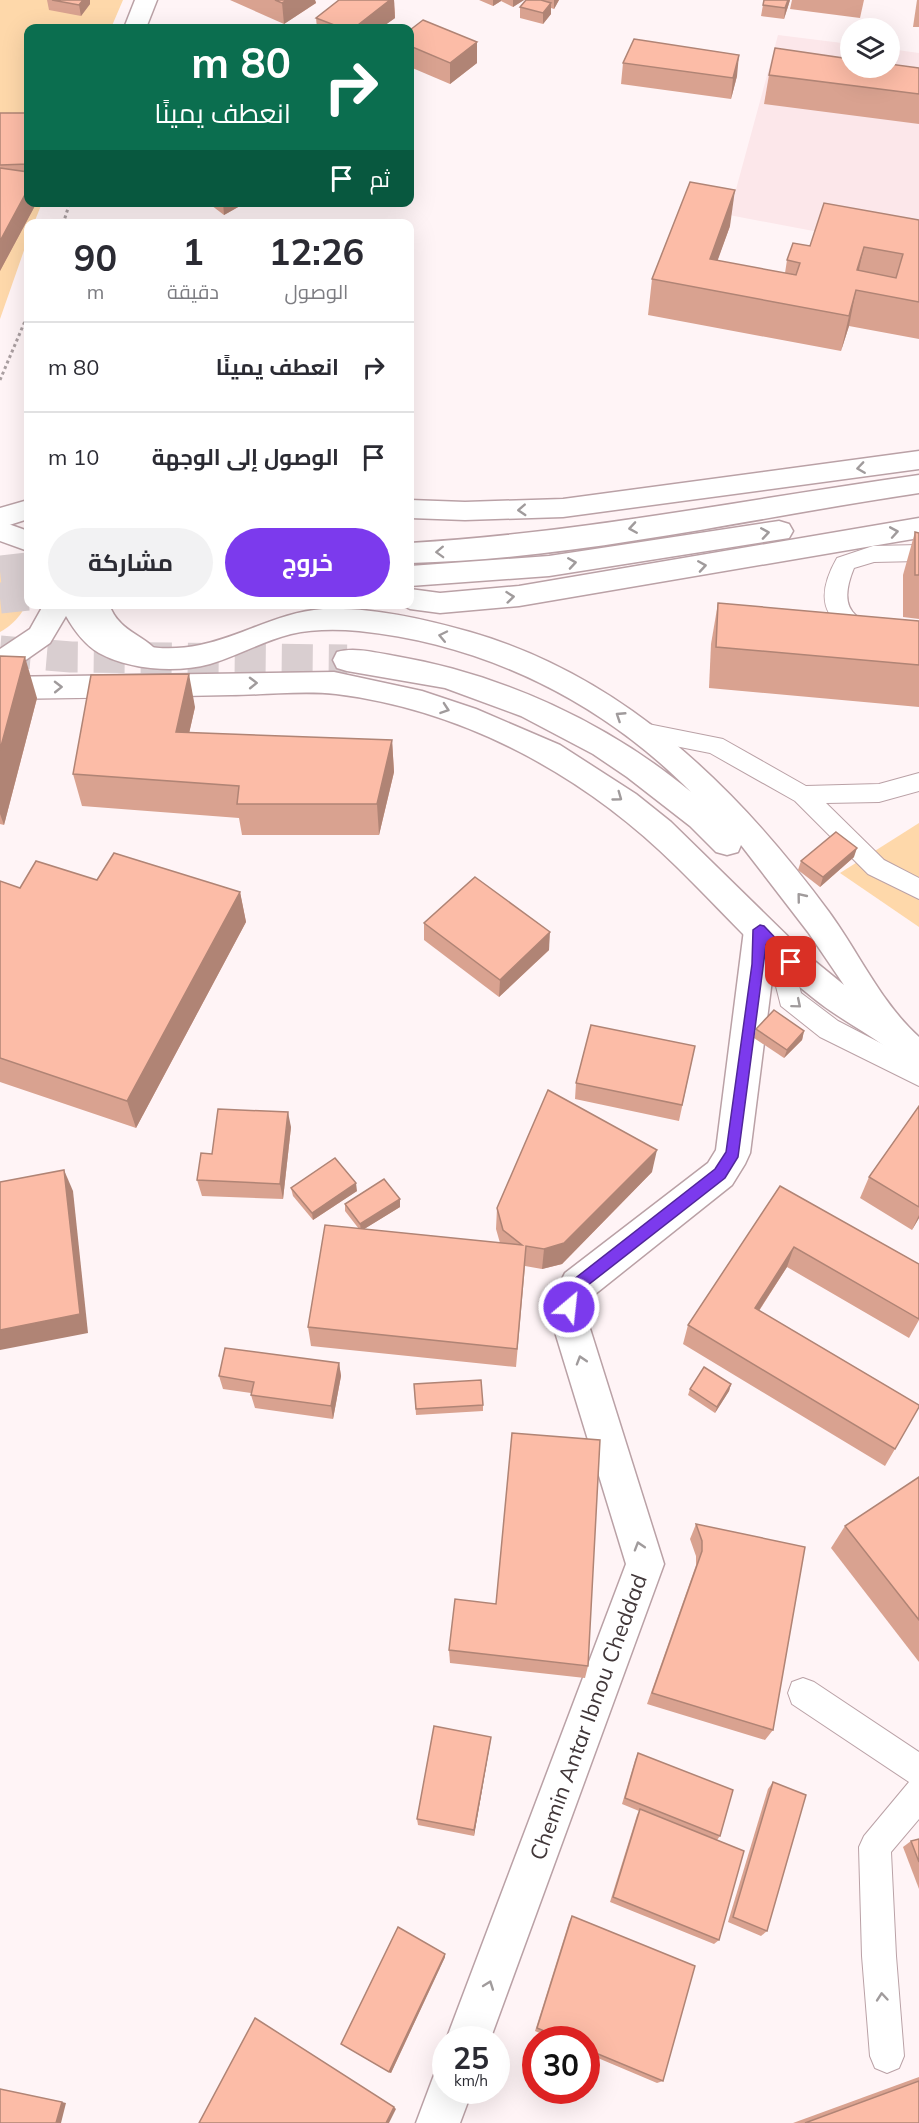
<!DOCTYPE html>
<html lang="ar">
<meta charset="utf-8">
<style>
body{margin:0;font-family:Mulish,Cairo,sans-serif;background:#f2f2f3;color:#2b2b33;direction:rtl;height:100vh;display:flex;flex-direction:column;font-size:22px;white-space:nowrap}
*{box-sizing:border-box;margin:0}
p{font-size:20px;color:#7c7c81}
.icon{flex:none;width:33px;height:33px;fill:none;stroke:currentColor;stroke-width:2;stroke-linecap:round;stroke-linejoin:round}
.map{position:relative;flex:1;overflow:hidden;direction:ltr}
.side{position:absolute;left:24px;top:219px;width:390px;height:390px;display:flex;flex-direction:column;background:#fff;border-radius:12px;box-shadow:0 6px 24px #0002;direction:rtl}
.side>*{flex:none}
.banner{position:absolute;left:24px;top:24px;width:390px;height:183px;border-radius:12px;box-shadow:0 6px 24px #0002;direction:rtl;background:#0b6e4f;color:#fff;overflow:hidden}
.controls{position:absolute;left:840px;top:18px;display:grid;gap:12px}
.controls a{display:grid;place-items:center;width:60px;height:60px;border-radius:50%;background:#fff;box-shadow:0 6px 24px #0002;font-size:30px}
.speed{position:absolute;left:432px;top:2026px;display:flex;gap:12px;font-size:30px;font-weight:700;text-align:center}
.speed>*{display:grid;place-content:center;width:78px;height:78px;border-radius:50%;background:#fff;box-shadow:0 6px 24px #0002;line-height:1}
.speed small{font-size:15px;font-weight:400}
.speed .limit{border:9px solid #d22;background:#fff;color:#111}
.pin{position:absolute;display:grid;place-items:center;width:51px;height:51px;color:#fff;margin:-26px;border-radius:12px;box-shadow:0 3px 9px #0006}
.me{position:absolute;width:66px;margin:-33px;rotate:28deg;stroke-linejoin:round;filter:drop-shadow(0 0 4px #0008)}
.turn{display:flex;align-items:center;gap:21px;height:126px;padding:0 24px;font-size:27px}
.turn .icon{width:78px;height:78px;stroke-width:2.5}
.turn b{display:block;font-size:42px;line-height:51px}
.then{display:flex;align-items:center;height:57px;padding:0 24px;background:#0003;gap:12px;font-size:22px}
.eta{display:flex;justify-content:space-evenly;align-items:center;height:102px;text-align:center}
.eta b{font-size:36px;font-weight:700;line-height:42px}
.primary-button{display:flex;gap:12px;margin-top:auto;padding:12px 24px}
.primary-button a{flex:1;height:69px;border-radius:36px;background:#7c3aed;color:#fff;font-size:24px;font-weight:700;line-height:69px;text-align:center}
.primary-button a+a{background:#f2f2f3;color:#2b2b33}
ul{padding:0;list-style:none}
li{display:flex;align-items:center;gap:18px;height:90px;padding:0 24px;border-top:2px solid #e1e1e2}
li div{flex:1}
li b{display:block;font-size:22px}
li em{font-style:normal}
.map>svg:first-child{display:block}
</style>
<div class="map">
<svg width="919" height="2123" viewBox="0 0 919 2123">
<rect width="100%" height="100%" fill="#fff4f6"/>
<polygon fill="#fce7ea" points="778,35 850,44 850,68 890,68 890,49 919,53 919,251 729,215"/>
<g fill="#fed8aa">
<polygon points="0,0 123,0 111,28 28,28 28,202 42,203 34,223 28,224 28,239 0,319"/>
<path d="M0 558C41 574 34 613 0 632Z"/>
<polygon points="919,823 919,927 840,873"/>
</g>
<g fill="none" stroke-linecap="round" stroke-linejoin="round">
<polyline stroke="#d9ced0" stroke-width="31" stroke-dasharray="31 16" stroke-linecap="butt" points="0,651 71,657 347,660"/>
<g stroke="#d9ced0" stroke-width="31" stroke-dasharray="31 16" stroke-linecap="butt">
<polyline points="0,571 28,568"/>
<polyline points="0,598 28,595"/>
</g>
<g stroke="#baa1a6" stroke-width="2">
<g id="lane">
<path d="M919 545V561L874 562 854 568C830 626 875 624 919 631V647C865 639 796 630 837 558L873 546Z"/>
<polygon points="648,724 723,739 806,786 879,784 919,773 919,791 879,802 826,803 884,860 919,878 919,899 868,874 795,801 710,753 640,739 637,733 640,727"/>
<polygon points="779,941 788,944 801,993 838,1021 919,1063 919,1086 820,1037 781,1006 767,951 770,944"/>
<polygon points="803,1678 814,1682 919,1752 919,1819 891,1852 896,1956 904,2056 899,2068 887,2073 875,2068 870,2056 862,1956 859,1847 864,1836 909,1782 792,1704 788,1693 792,1682"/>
</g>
</g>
<g stroke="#baa1a6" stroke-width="3">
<g id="street">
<polygon points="135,0 157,0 146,28 124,28"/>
<polygon points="760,917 771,921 776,930 774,964 750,1153 745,1164 732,1185 589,1299 587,1319 664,1564 490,2040 446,2040 626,1564 551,1319 554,1295 565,1273 708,1163 716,1150 744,930 749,921"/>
<polygon points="446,2071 446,2091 472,2091 460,2123 416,2123 434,2075"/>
</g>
</g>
<g stroke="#baa1a6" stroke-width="3">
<g id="primary">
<polygon points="0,521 28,531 28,551 0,541"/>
<path d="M44 604H88C111 646 156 654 200 645 243 636 279 612 323 609 372 607 424 619 470 632 623 676 737 787 829 912 859 953 881 1003 919 1037V1071C904 1066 898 1056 886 1047 862 1030 835 1016 812 997 763 958 721 910 676 866 585 776 465 710 336 694 302 690 265 695 231 695 154 697 77 698 0 699V677L334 672 422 691 476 709 560 745 636 794 671 822 806 954 844 985 808 932 741 845 738 852 727 855 716 852 690 826 627 777 593 754 521 716 445 688 347 671 337 668 333 660 337 652C355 647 377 653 395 656 502 674 608 723 691 792 602 702 486 644 359 631 336 629 313 629 291 634 263 641 237 656 210 664 177 673 129 670 99 653 84 644 74 630 66 616L50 643 10 671 0 674V649L30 629Z"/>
</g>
</g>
<g stroke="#baa1a6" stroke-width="3">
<g id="highway">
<polygon points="919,451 919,469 563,517 465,520 410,518 410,500 465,502 563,499"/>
<path d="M919 475V493C750 518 580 559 410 563V543C581 533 749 499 919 475Z"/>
<polygon points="28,500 28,519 0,528 0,508"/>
<polygon points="919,518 919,538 519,606 440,613 410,609 399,604 410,604 410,589 440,593 519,586"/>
<polygon points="779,521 789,524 793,531 789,538 549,576 410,586 410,566 549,556"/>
<path d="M81 604H109C119 634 149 635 161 657L157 665C126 674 90 631 81 604Z"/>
</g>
</g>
<g stroke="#aa9fa1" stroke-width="3" stroke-dasharray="3 3" stroke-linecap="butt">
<polyline points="63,224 70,202"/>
<polyline points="0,380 28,314"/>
</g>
<use href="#lane" fill="#fff" fill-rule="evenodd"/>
<use href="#street" fill="#fff" fill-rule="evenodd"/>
<use href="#primary" fill="#fff" fill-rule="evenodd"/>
<use href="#highway" fill="#fff" fill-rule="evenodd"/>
</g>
<g fill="#d9a290">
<polygon points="47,0 90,0 90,4 81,16 49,10"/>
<polygon points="230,0 315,0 316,3 284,24"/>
<polygon points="339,0 394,0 395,18 381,28 317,28 316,18"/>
<polygon points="479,0 524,0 513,7 501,1 493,6"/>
<polygon points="526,0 559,0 554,9 551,8 551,14 543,24 520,18 520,7"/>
<polygon points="790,0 784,19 761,16 763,5"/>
<polygon points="792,0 864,0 860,18 790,9"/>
<polygon points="917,0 919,0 919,27 913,27"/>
<polygon points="410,30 477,42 477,63 450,84 410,67"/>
<polygon points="850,34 850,51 846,50 848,39"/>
<polygon points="623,63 737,76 731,99 621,84"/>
<polygon points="919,68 919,124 764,104 769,75"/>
<polygon points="0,113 28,113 28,202 37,202 0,271"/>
<polygon points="207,202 247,202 224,215"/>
<polygon points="919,220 919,339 849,326 841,351 648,315 652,279 730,226 717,261 785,273 787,260 810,246"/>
<polygon points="915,532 919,533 919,619 903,617 903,575"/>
<polygon points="718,603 919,621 919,707 709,688 711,644"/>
<polygon points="0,656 37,698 4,825 0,824"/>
<polygon points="195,707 189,733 392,740 394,772 379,835 242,835 239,818 82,806 73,774"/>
<polygon points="854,857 820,887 798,870 801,861"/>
<polygon points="97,880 240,892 246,922 136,1128 0,1082 0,881 20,888"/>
<polygon points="424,923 549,950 499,997 424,940"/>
<polygon points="756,1029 804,1031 802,1040 784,1058 754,1038"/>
<polygon points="695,1046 679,1121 575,1099 576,1083"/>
<polygon points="919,1106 919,1218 912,1230 860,1198 869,1177"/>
<polygon points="291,1127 283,1199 202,1196 197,1180"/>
<polygon points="652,1172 562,1264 542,1269 525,1266 516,1367 311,1346 308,1327 359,1229 345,1211 345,1204 400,1199 400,1207 364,1229 500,1243 496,1229 497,1208"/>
<polygon points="780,1186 919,1264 919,1320 909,1338 787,1267 759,1311 895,1449 885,1466 683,1344 688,1325"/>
<polygon points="291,1188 357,1191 313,1220 293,1196"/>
<polygon points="339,1363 341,1376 333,1419 255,1408 251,1395 251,1393 223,1389 219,1376"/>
<polygon points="414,1384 483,1405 483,1411 416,1415"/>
<polygon points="731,1384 729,1391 715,1413 688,1395 690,1389"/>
<polygon points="919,1477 919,1662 831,1548 845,1526"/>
<polygon points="696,1524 773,1730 765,1740 647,1704 696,1565 696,1556 690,1539"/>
<polygon points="449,1650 588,1666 585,1678 450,1663"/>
<polygon points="490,1744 474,1836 418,1825 417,1819"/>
<polygon points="638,1753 720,1836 717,1840 719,1940 714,1944 610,1902 637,1815 639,1811 622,1804 635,1760"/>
<polygon points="773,1782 767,1931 761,1936 728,1922 768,1789"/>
<polygon points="919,1839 919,1889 903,1847 911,1841"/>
<polygon points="572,1916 663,2081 657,2083 586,2053 586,2040 556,2040 535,2031 569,1922"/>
<polygon points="445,1957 391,2073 341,2044"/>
<polygon points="919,2077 919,2123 793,2123"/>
</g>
<g fill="#b08475">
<polygon points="83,0 90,0 90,4 81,16 79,5"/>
<polygon points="287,0 315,0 316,3 284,24 282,3"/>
<polygon points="390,0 394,0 395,18 381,28 354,28"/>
<polygon points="493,0 501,0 501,1 493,6"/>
<polygon points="513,0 524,0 513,7"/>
<polygon points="554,0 559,0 554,9"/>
<polygon points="788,0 790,0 784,19 785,8"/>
<polygon points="551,3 551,14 543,24 543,13"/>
<polygon points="477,42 477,63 450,84 450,63"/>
<polygon points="739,55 737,76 731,99 733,78"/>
<polygon points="28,189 28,202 37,202 0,271 0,241"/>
<polygon points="735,190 730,226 707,290 710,259"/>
<polygon points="223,202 247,202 224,215"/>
<polygon points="864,247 856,283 857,270"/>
<polygon points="856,290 849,326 841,351 849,316"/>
<polygon points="25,657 37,698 4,825 0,814 0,750"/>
<polygon points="189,674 195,707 182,765 176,732"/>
<polygon points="392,740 394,772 379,835 377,804"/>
<polygon points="857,848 854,857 820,887 823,877"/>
<polygon points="240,892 246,922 136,1128 127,1101"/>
<polygon points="550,932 549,950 499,997 500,980"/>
<polygon points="804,1031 802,1040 784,1058 787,1050"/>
<polygon points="288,1112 291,1127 283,1199 280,1184"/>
<polygon points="657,1150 652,1172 562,1264 542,1269 544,1249"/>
<polygon points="64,1170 73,1191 88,1333 0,1350 0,1330"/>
<polygon points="356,1183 357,1191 313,1220 312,1213"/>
<polygon points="400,1199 400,1207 361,1231 360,1224"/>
<polygon points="919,1215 919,1218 912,1230"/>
<polygon points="794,1247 787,1267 748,1327 755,1308"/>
<polygon points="339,1363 341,1376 333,1419 331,1406"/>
<polygon points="731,1384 729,1391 715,1413 717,1407"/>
<polygon points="491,1737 490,1744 474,1836 474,1830"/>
<polygon points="445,1954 445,1957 391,2073 389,2072"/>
<polygon points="62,2102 66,2103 61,2123 56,2123"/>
<polygon points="394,2107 396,2109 389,2123 386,2123"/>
</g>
<g fill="#fcbca7" stroke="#b08475" stroke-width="1.5" fill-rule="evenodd">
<polygon points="52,0 83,0 79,5"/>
<polygon points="275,0 287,0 282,3"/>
<polygon points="339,0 390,0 354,28 342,28 316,18"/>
<polygon points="526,0 541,0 551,3 543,13 520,7"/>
<polygon points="764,0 788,0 785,8 763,5"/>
<polygon points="423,20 477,42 450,63 410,46 410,30"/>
<polygon points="855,26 864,28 854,28"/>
<polygon points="634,39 739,55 733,78 623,63"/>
<polygon points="775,48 850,59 850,68 890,68 890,64 919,68 919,94 769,75"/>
<polygon points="0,113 28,113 28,164 0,165"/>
<polygon points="0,168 28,172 28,189 0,241"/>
<path d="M690 182 735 190 710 259 796 275 800 263 787 260 793 243 810 246 824 203 919 220V302L856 290 849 316 652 279ZM864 247 903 254 896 278 857 270Z"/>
<polygon points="915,532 919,533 919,575 915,575"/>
<polygon points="718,603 919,621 919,665 716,647"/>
<polygon points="0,656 25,657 0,750"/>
<polygon points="189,674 176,732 392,740 377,804 237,804 239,786 73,774 91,675"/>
<polygon points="836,832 857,848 823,877 801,861"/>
<polygon points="114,853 240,892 127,1101 0,1058 0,881 20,888 36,861 97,880"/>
<polygon points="475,877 550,932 500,980 424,923"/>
<polygon points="774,1010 804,1031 787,1050 756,1029"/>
<polygon points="591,1025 695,1046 682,1105 576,1083"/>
<polygon points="548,1090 657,1150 564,1243 544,1249 526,1246 517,1349 308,1327 325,1225 522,1245 503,1230 497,1208"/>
<polygon points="919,1106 919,1207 869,1177"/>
<polygon points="218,1109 288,1112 280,1184 197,1180 201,1153 212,1154"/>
<polygon points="335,1158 356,1183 312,1213 291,1188"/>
<polygon points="64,1170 80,1314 0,1330 0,1182"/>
<polygon points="384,1179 400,1199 360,1224 345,1204"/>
<polygon points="780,1186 919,1264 919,1319 794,1247 755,1308 919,1405 919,1407 895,1449 688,1325"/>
<polygon points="225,1348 339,1363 331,1406 251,1395 254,1382 219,1376"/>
<polygon points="704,1367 731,1384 717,1407 690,1389"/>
<polygon points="481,1380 483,1405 416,1409 414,1384"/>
<polygon points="512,1433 600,1440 588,1666 449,1650 455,1599 496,1604"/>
<polygon points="919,1477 919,1620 845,1526"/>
<polygon points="696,1524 805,1547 773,1730 652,1693 702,1551 702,1541"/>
<polygon points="434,1726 491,1737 474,1830 417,1819"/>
<polygon points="638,1753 733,1790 720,1836 625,1798"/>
<polygon points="773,1782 806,1795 767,1931 733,1917"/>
<polygon points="640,1809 744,1851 719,1940 613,1897"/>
<polygon points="919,1839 919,1862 911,1841"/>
<polygon points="572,1916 695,1966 663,2081 586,2049 586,2040 566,2040 537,2028"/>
<polygon points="398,1927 445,1954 389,2072 341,2044"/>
<polygon points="255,2018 394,2107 386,2123 199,2123"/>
<polygon points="919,2081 919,2123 805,2123"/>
<polygon points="0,2089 62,2102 56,2123 0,2123"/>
</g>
<defs><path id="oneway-chevron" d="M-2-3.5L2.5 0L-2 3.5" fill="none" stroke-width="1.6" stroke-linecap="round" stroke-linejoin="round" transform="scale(1.5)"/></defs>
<g stroke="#a09b9c">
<use href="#oneway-chevron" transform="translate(861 468) rotate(172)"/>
<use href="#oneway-chevron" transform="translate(522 510) rotate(177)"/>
<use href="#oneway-chevron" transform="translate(633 528) rotate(171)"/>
<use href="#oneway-chevron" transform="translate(894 532) rotate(-10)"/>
<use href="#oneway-chevron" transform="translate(765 533) rotate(-9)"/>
<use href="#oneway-chevron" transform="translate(440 552) rotate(178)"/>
<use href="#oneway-chevron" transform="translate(572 563) rotate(-9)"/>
<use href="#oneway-chevron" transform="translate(702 566) rotate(-9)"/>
<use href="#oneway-chevron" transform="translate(510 597) rotate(-6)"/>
<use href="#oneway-chevron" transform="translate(443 636) rotate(-168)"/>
<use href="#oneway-chevron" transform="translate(253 683) rotate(-1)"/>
<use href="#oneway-chevron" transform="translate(58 687) rotate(-1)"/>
<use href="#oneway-chevron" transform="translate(445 709) rotate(19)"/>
<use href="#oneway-chevron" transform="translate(620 716) rotate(-147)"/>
<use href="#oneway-chevron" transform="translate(618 797) rotate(36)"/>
<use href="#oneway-chevron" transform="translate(801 897) rotate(-129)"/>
<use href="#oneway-chevron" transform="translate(797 1004) rotate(40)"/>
<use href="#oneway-chevron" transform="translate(581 1360) rotate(-107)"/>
<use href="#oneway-chevron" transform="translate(639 1546) rotate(-107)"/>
<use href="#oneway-chevron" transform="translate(489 1985) rotate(-70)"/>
<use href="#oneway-chevron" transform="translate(882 1997) rotate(-95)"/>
</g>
<polygon fill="#7c3aed" stroke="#51269a" stroke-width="1.5" points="760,925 764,926 798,962 791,968 787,966 766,945 738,1157 725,1178 583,1289 574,1312 563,1312 561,1307 573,1280 715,1169 726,1152 752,964 753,930"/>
<g text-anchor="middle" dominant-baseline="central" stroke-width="5" stroke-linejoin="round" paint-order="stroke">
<g font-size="22" fill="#413739" stroke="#fff">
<text transform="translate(588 1717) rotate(-70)">Chemin Antar Ibnou Cheddad</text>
</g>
</g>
</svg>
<div class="controls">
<a><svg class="icon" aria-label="layers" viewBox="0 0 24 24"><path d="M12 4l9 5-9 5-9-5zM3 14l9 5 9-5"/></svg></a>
</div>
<div class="speed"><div>25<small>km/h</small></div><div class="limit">30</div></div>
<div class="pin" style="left:791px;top:962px;background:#d93025"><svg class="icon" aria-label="arrive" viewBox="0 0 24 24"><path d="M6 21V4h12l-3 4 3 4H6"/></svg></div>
<svg class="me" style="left:569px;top:1307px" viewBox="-20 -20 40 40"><circle r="17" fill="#7c3aed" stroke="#fff" stroke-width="3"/><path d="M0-11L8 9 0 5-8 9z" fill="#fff"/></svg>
<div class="banner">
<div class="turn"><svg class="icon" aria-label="right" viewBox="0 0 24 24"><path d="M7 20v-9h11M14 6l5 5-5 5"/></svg><div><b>80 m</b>انعطف يمينًا</div></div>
<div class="then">ثم<svg class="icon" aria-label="arrive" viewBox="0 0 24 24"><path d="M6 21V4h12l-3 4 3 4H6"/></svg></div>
</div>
<section class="side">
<div class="eta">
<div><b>12:26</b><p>الوصول</p></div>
<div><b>1</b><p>دقيقة</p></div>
<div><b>90</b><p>m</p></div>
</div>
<ul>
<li><svg class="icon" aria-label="right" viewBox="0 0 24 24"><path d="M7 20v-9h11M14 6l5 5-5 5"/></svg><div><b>انعطف يمينًا</b></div><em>80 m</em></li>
<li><svg class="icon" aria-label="arrive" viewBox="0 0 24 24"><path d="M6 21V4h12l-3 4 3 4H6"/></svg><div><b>الوصول إلى الوجهة</b></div><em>10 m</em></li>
</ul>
<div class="primary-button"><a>خروج</a><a>مشاركة</a></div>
</section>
</div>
